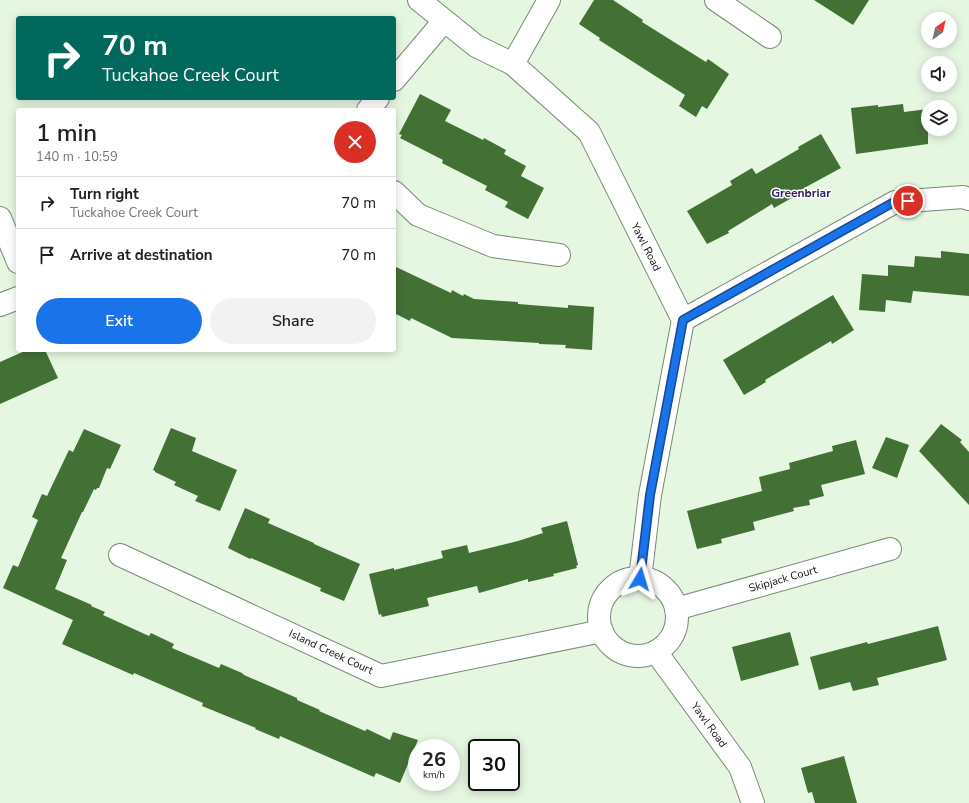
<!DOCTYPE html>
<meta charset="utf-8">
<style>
body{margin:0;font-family:"Nunito Sans",sans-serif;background:#f2f2f2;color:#202124;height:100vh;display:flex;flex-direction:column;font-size:15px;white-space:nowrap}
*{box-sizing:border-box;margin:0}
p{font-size:13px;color:#757577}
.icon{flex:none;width:22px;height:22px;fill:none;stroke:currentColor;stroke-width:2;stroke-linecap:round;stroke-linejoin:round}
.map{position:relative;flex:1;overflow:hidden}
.side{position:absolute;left:16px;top:108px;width:380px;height:244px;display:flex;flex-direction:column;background:#fff;border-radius:4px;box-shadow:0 2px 10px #0003}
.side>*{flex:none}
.hud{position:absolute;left:16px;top:16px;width:380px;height:84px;border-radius:4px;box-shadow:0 2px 10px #0003;background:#00695c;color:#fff;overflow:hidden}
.needle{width:26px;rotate:34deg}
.tools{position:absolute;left:921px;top:12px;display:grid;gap:8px}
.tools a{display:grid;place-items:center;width:36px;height:36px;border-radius:50%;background:#fff;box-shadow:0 2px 10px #0003;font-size:20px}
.speed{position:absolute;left:408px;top:739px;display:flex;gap:8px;font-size:20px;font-weight:700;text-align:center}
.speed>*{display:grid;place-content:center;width:52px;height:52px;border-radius:50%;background:#fff;box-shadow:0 2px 10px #0003;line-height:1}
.speed small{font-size:10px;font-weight:400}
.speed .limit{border:2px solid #111;border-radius:6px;background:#fff;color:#111}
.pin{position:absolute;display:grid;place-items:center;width:34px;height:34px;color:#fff;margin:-17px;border:2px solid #fff;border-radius:50%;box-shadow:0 1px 4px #0007}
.me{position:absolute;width:44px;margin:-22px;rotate:7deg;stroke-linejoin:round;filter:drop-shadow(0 0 3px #0008)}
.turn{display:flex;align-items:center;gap:14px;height:84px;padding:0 20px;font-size:18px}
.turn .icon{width:52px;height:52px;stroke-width:2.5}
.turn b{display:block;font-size:28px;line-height:34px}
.round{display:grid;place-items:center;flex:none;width:42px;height:42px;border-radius:21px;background:#f2f2f2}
.overview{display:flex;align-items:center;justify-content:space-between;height:68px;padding:0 20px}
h1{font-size:24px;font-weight:600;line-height:30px}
.button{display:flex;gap:8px;margin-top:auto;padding:8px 20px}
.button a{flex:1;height:46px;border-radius:24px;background:#1a73e8;color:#fff;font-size:16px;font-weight:600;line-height:46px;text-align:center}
.button a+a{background:#f2f2f2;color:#202124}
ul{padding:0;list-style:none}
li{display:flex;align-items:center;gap:12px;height:52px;padding:0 20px;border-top:1px solid #e0e0e0}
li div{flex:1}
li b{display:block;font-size:15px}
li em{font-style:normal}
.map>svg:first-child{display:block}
</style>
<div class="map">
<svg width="969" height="803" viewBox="0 0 969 803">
<rect width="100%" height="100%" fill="#e5f6e1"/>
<g fill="#437035">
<polygon points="594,0 613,0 643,20 642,22 706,62 708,59 729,74 707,109 702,106 696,117 679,106 685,95 599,40 600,38 579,24"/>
<polygon points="814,0 869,0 853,25"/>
<polygon points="420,94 451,110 445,121 483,140 484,138 506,150 504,154 526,166 521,176 544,188 528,219 505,207 508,202 485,190 487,186 442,163 443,160 400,138 402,135 399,134"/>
<polygon points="903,104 904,112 928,109 928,144 856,154 851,108 878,105 878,107"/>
<polygon points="821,134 841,168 795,193 797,195 774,208 772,204 728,231 729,233 707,244 687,211 732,185 730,181 752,168 756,174 799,149 798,147"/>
<polygon points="941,251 969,254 969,296 913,291 911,303 886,300 885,312 859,310 862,274 888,276 888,265 914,267 915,256 941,258"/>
<polygon points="394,266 451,293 452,290 463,296 464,294 474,299 518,302 518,304 568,308 568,305 594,307 592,350 565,348 566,345 539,344 539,343 452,338 411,318 410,321 394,313"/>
<polygon points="833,295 854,330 832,344 831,341 765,380 766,382 744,395 723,360"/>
<polygon points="27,350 45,350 58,378 0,404 0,362"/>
<polygon points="941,424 962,440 960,442 969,452 969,505 919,451"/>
<polygon points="171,428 196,438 192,451 237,470 220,511 195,501 198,496 174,485 176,482 155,472 155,471 153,470"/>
<polygon points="84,429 121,445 110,469 107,468 99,488 97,488 96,490 94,489 83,512 82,512 61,558 67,560 55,589 92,605 91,606 105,612 103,615 149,636 151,633 174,644 172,648 219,668 221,664 242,673 244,675 297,698 297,700 320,710 319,711 365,731 367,729 390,740 393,732 418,740 400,783 376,773 374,777 280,736 279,739 255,729 256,728 202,706 203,703 134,673 133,675 62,644 73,620 3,588 13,565 18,567 38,520 32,517 42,494 47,496 69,450 73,452"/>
<polygon points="886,437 909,445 897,478 872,468"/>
<polygon points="856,440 865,474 821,485 824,496 809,500 810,505 793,508 794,511 753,522 755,530 721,539 722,543 697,549 687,511 762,491 759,477 790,469 789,463 833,451 832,446"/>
<polygon points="245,508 270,519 268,523 314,543 314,544 360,564 344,601 320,591 321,588 251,558 250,559 228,548"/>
<polygon points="567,521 578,565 576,566 577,568 553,574 554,576 528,582 528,579 479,593 477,586 427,598 429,606 382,617 381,614 379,615 369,574 394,568 394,570 443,558 441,551 467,545 469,553 518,541 543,533 541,528"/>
<polygon points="938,626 947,660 877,678 879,685 853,691 850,682 819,690 810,657 867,642 868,644"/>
<polygon points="790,632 799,665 741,681 732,647"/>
<polygon points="844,756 857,803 815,803 812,792 808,793 801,768"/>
</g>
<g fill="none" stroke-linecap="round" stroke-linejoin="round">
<g stroke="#7a8976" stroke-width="24">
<g id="street">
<polyline points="419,0 476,46 513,64 589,132 683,320 650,495 640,579"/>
<polyline points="716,0 770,37"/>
<polyline points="513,64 549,0"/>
<polyline points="394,80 444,21"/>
<polyline points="368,110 378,98"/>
<polyline points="394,192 418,215 493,246 559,255"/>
<polyline points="0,218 18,262"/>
<polyline points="0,305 18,298"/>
<polyline points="683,320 895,202 963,197 969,199"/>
<polyline points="120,555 381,676 602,631"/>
<circle cx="638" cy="617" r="39"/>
<polyline points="676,609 890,549"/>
<polyline points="656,652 740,767 753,803"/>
</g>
</g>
<use href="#street" stroke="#fff" stroke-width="22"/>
</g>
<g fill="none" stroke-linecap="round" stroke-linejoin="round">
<g stroke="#114b97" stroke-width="10">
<polyline id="route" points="640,579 650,495 683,320 894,202 908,201"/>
</g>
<use href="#route" stroke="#1a73e8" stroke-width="7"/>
</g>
<g text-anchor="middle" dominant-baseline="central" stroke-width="3" stroke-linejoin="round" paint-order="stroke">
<g font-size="11" fill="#0f140d" stroke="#fff">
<text transform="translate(646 247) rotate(63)">Yawl Road</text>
<text transform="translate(783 579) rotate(-16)">Skipjack Court</text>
<text transform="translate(331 652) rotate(25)">Island Creek Court</text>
<text transform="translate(709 725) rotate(54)">Yawl Road</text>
</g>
<g font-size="12" font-weight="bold" fill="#2f235d" stroke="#fff">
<text x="801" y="193">Greenbriar</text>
</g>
</g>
</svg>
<div class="tools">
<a><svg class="needle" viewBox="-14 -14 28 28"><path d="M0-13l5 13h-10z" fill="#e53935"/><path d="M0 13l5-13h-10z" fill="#757577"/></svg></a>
<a><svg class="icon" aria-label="sound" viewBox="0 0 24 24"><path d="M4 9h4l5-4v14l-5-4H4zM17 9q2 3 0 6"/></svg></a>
<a><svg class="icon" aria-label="layers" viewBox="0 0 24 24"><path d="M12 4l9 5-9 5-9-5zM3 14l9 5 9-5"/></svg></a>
</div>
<div class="speed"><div>26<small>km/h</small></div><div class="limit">30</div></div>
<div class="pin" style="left:908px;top:201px;background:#d93025"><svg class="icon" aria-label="arrive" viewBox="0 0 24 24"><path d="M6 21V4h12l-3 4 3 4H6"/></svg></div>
<svg class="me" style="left:640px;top:579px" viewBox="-20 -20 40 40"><path d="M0-17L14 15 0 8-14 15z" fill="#1a73e8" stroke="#fff" stroke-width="4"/></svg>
<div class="hud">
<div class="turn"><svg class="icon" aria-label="right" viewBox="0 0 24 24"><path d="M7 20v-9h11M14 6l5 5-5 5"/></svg><div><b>70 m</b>Tuckahoe Creek Court</div></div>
</div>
<section class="side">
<div class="overview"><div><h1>1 min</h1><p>140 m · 10:59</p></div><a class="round" style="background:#d93025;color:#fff"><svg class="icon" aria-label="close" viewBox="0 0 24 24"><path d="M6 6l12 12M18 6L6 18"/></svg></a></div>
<ul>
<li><svg class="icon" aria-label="right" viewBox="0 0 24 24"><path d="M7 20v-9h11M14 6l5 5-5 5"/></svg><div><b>Turn right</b><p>Tuckahoe Creek Court</p></div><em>70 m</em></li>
<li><svg class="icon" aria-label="arrive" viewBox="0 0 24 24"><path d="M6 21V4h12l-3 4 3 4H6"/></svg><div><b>Arrive at destination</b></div><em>70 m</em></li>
</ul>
<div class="button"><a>Exit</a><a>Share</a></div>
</section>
</div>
